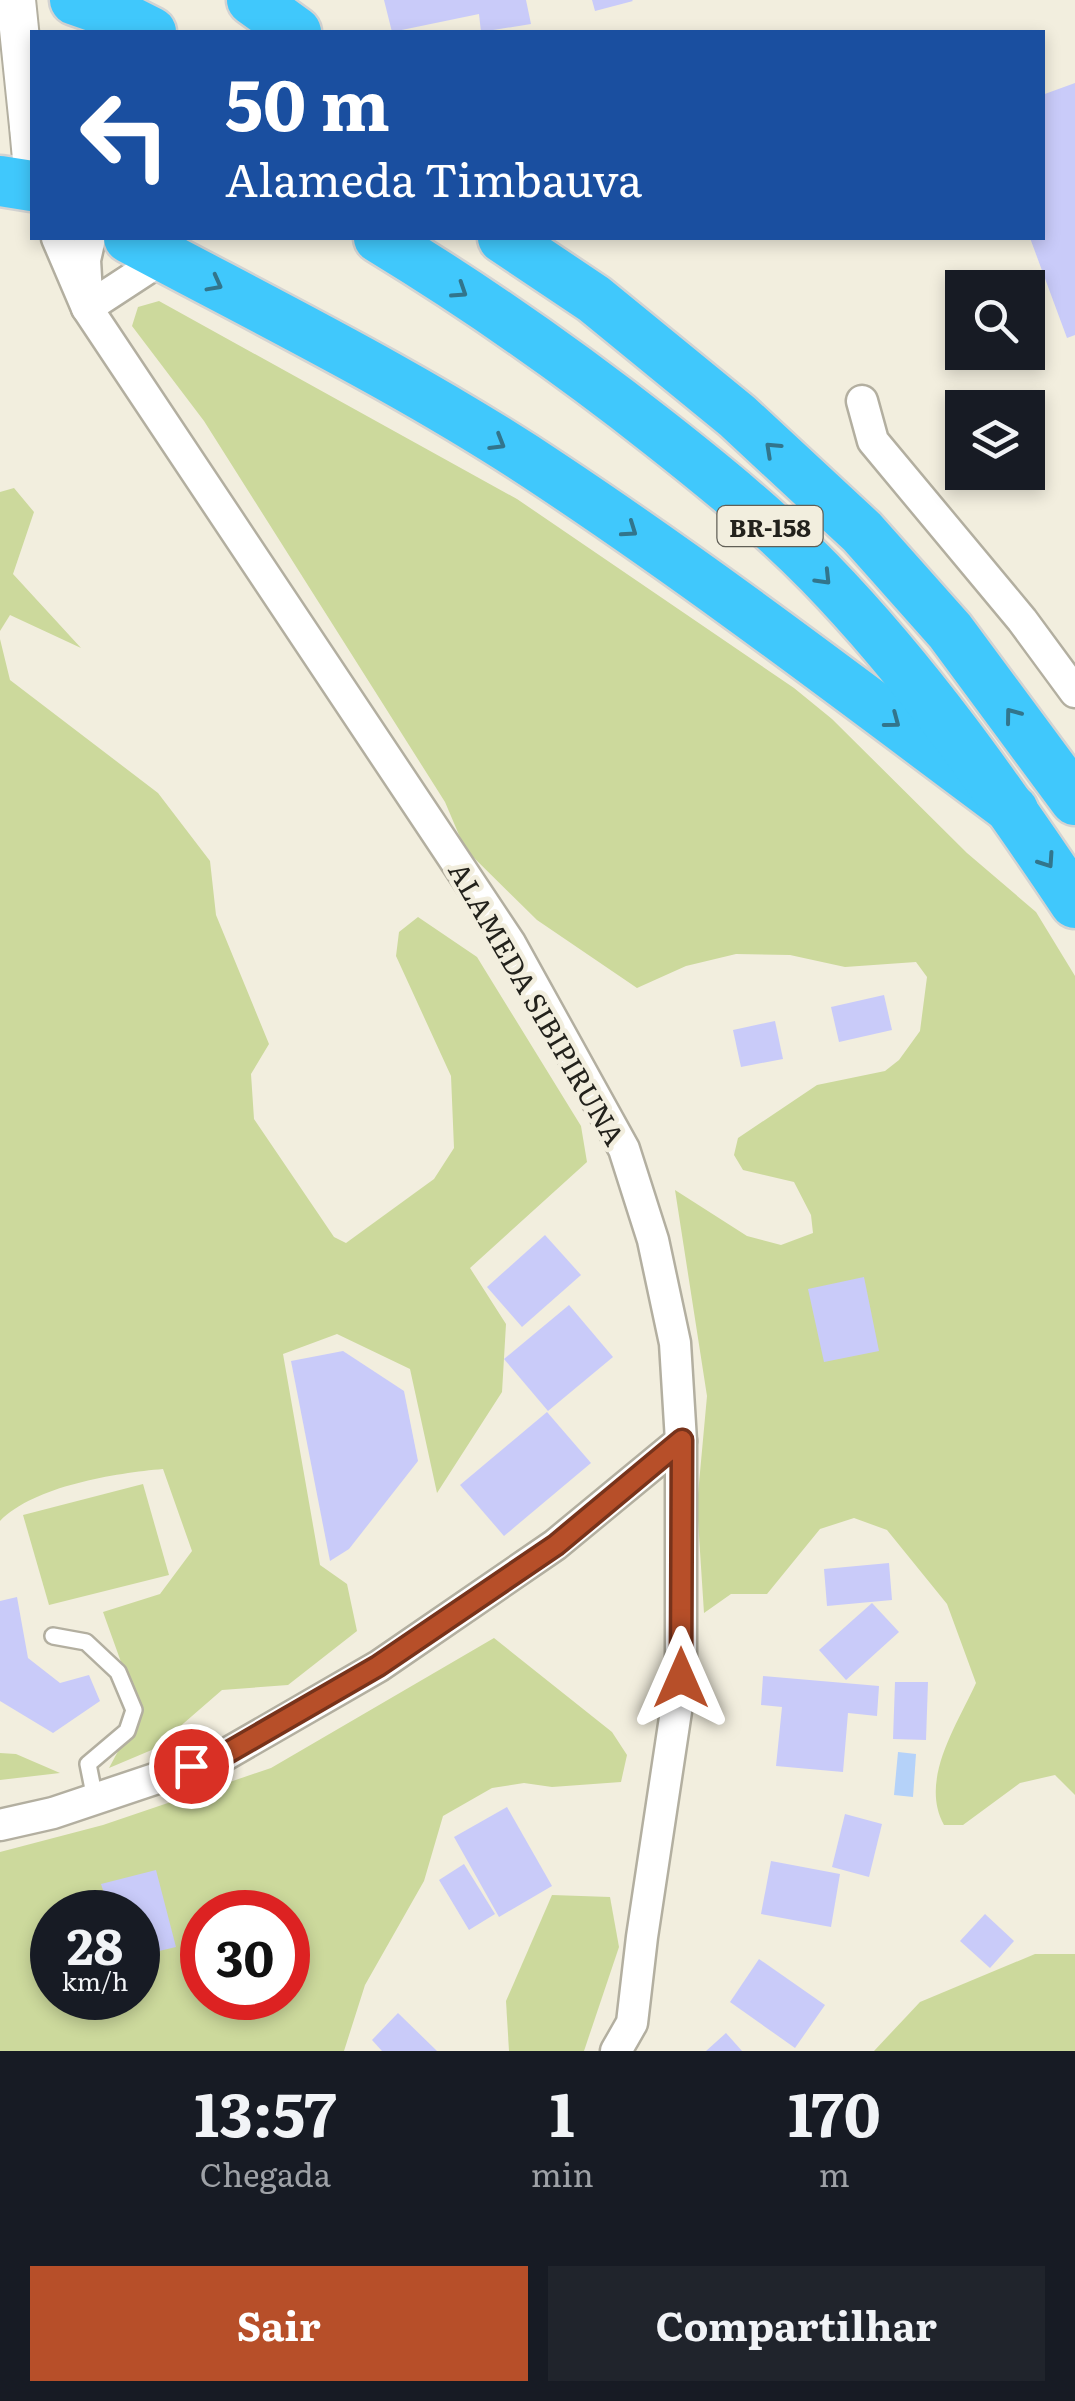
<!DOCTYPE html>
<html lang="pt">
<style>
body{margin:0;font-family:Literata,serif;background:#20242c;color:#f1f3f6;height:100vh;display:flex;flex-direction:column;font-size:38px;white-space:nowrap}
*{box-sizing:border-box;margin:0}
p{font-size:32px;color:#9ea1a6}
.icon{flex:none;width:55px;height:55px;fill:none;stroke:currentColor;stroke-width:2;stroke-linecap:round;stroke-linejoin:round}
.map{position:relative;height:2051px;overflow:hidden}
.drawer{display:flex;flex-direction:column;background:#171b24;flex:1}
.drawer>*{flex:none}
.banner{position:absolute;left:30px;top:30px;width:1015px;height:210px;border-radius:0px;box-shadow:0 5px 15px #0003;background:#1a4fa0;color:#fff;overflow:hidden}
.fabs{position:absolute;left:945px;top:270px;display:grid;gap:20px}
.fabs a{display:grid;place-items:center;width:100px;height:100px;border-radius:0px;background:#171b24;box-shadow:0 5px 15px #0003;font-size:50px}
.speed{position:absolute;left:30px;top:1890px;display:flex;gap:20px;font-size:50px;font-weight:700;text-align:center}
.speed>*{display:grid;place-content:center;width:130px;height:130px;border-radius:50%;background:#171b24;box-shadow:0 5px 15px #0003;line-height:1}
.speed small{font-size:25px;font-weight:400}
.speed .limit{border:15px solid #d22;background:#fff;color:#111}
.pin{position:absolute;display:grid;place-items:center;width:85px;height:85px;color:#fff;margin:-42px;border:5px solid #fff;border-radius:50%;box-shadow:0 2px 10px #0007}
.me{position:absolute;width:110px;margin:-55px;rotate:0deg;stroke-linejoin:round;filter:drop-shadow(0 0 8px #0008)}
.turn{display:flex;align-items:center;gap:35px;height:210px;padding:0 30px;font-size:45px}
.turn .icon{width:130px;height:130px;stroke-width:2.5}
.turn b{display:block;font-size:70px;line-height:85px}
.eta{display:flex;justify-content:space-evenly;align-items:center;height:170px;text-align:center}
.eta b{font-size:60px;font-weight:700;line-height:70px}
.primary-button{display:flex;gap:20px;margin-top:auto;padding:20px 30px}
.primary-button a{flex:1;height:115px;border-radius:0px;background:#b74f29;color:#fff;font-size:40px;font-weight:700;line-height:115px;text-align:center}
.primary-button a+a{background:#20242c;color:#f1f3f6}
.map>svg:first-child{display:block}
</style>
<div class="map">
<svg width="1075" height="2051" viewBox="0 0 1075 2051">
<rect width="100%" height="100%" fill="#f2eede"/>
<g fill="#ccd99c" fill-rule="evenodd">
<path d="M159 301 517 499 794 688 832 719 967 853 1036 912 1075 976V1795L1055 1775 1020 1783 963 1825H944C919 1780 957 1725 976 1683L947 1604 887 1530 854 1518 820 1529 767 1594H731L704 1613 697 1505 707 1396 675 1190 747 1236 781 1245 813 1233 811 1215 794 1182 743 1170 734 1155 738 1138 817 1085 885 1071 899 1060 920 1031 927 977 916 962 845 967 790 955 736 954 686 966 637 988 537 920 465 849 445 802 204 421 132 326 138 307Z"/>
<polygon points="14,488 34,512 13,574 81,648 10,615 0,631 0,492"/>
<path d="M0 639 10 680 158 793 210 861 216 915 269 1044 251 1074 254 1119 334 1237 346 1243 434 1179 454 1148 451 1076 396 956 399 932 418 917 477 957 581 1126 587 1162 470 1268 506 1324 502 1392 437 1493 410 1369 337 1334 283 1354 320 1565 347 1584 357 1631 288 1685 222 1690 154 1749 109 1768 139 1712 103 1612 160 1594 192 1551 163 1469C116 1473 34 1486 0 1521Z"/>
<polygon points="143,1484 169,1575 49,1605 23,1515"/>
<path d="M494 1638 612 1732 627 1755 621 1782 552 1787 524 1783 492 1788 443 1816 424 1881 365 1985 344 2051H0V1852L103 1825 271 1768ZM52 1912H138V1998H52ZM202 1912H288V1998H202Z"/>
<polygon points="0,1753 16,1754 60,1773 0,1780"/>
<polygon points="552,1895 610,1897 619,1947 584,2051 509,2051 506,2001"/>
<polygon points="1035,1954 1075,1954 1075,2051 874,2051 920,2002"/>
</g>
<polygon fill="#b5d2f9" points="898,1752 916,1754 913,1797 894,1795"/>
<g fill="#c9cbf9">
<polygon points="384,0 526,0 531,24 481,32 479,14 392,32"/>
<polygon points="592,0 632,0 633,1 595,11"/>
<polygon points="1075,83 1075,335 1067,338 1030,238 1042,238 1042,95"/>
<polygon points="884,995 892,1030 839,1042 831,1007"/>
<polygon points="775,1021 783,1059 741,1067 733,1030"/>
<polygon points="545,1235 581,1275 522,1327 487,1287"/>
<polygon points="864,1277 879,1351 824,1362 808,1289"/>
<polygon points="569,1305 613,1357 548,1411 504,1359"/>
<polygon points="343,1351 404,1391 418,1461 349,1549 330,1561 291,1361"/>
<polygon points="547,1412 591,1463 504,1536 460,1485"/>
<polygon points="889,1563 892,1600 827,1606 824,1569"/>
<polygon points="17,1597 28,1658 60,1683 89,1675 100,1701 53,1733 0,1701 0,1601"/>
<polygon points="872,1603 899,1632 846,1680 819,1650"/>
<polygon points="763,1676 879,1686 877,1716 848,1713 843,1772 776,1766 782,1707 761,1705"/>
<polygon points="895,1682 928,1682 926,1740 893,1739"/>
<polygon points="507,1807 552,1886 499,1917 454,1837"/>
<polygon points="845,1814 882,1824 869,1877 832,1867"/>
<polygon points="771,1861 840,1874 831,1927 761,1914"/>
<polygon points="464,1864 495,1914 469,1930 439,1880"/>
<polygon points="156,1870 176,1947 138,1956 138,1912 84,1911 108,1905 101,1884"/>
<polygon points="985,1914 1014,1941 990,1968 960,1941"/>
<polygon points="759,1959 825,2005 795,2048 730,2002"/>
<polygon points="398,2013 437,2051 382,2051 372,2040"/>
<polygon points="726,2033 742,2051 706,2051"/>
</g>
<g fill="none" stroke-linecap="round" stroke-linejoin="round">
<g stroke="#b3afa0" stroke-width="20">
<polyline id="service" points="53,1636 86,1642 118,1672 134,1710 127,1731 88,1764 95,1799"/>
</g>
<g stroke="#b3afa0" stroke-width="35">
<g id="minor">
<polyline points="57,238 87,308 510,943 624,1149 653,1240 675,1343 681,1441 681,1678 642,1937 632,2023 616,2051"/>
<polyline points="87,295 85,260 90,238"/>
<polyline points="87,308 165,257"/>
<polyline points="862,401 873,441 1022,620 1075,692"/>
<polyline points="0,1825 53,1813 223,1756 379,1666 555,1545 681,1441"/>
</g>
</g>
<g stroke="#b3afa0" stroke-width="42">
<polyline id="tertiary" points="29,126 32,159"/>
</g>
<g stroke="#d3d3d2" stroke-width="55">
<g id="trunk">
<polyline points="75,0 115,14 151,32"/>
<polyline points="252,0 296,32"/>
<polyline points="0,181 32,186"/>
<path d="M129 238C271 314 418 386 552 476 710 581 861 697 1013 810"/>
<path d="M379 238C476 297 569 362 659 433 715 477 770 522 820 573 917 673 998 788 1075 903"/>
<polyline points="503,238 594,299 737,416 862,532 950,631 1075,800"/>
</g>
</g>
<use href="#service" stroke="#fff" stroke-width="15"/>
<use href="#minor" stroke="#fff" stroke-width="30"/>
<use href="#tertiary" stroke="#fff" stroke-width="38"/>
<use href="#trunk" stroke="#40c8fc" stroke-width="50"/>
<g stroke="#b3afa0" stroke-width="42" stroke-linecap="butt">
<polyline id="tertiary-bridge" points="16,0 29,126"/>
</g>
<use href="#tertiary-bridge" stroke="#fff" stroke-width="38"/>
</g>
<defs><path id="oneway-chevron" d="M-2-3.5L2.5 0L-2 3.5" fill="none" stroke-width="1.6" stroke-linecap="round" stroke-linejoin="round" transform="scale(2.5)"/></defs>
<g stroke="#32758c">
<use href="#oneway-chevron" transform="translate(215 284) rotate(28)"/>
<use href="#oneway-chevron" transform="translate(460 291) rotate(33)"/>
<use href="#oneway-chevron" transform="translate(498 443) rotate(31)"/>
<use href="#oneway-chevron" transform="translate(772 449) rotate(-137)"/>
<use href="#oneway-chevron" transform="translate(630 530) rotate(35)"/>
<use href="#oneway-chevron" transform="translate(824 578) rotate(46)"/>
<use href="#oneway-chevron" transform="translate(1012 715) rotate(-127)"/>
<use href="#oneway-chevron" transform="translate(893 721) rotate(37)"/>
<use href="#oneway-chevron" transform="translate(1047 861) rotate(56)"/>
</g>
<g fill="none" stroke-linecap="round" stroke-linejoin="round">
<g stroke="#77331b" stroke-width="25">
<polyline id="route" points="191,1766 222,1756 378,1666 556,1545 682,1440 681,1678"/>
</g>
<use href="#route" stroke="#b74f29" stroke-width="18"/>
</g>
<g text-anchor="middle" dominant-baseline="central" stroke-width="9" stroke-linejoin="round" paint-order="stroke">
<rect fill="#f2eede" stroke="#615f56" stroke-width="2.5" x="717.5" y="506" width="105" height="40" rx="8"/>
<g font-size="25" font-weight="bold" fill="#23221c">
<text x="770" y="526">BR-158</text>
</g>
<g font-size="28" fill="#23221c" stroke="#f2eede">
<text transform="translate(538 1003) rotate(60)">ALAMEDA SIBIPIRUNA</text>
</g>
</g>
</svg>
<div class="fabs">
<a><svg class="icon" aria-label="search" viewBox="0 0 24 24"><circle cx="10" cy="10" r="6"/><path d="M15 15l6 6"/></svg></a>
<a><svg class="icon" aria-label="layers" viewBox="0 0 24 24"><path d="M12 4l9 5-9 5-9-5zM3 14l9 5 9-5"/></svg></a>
</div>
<div class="speed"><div>28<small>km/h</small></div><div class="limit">30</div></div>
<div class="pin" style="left:191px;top:1766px;background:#d93025"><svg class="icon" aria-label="arrive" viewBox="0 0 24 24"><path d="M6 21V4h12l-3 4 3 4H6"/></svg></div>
<svg class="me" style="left:681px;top:1678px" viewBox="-20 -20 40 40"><path d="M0-17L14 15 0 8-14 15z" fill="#b74f29" stroke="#fff" stroke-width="4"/></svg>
<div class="banner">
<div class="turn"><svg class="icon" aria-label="left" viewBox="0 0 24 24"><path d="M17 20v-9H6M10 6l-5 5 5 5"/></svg><div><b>50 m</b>Alameda Timbauva</div></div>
</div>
</div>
<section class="drawer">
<div class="eta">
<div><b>13:57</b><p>Chegada</p></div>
<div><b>1</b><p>min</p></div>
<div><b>170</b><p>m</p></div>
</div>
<div class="primary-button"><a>Sair</a><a>Compartilhar</a></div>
</section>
